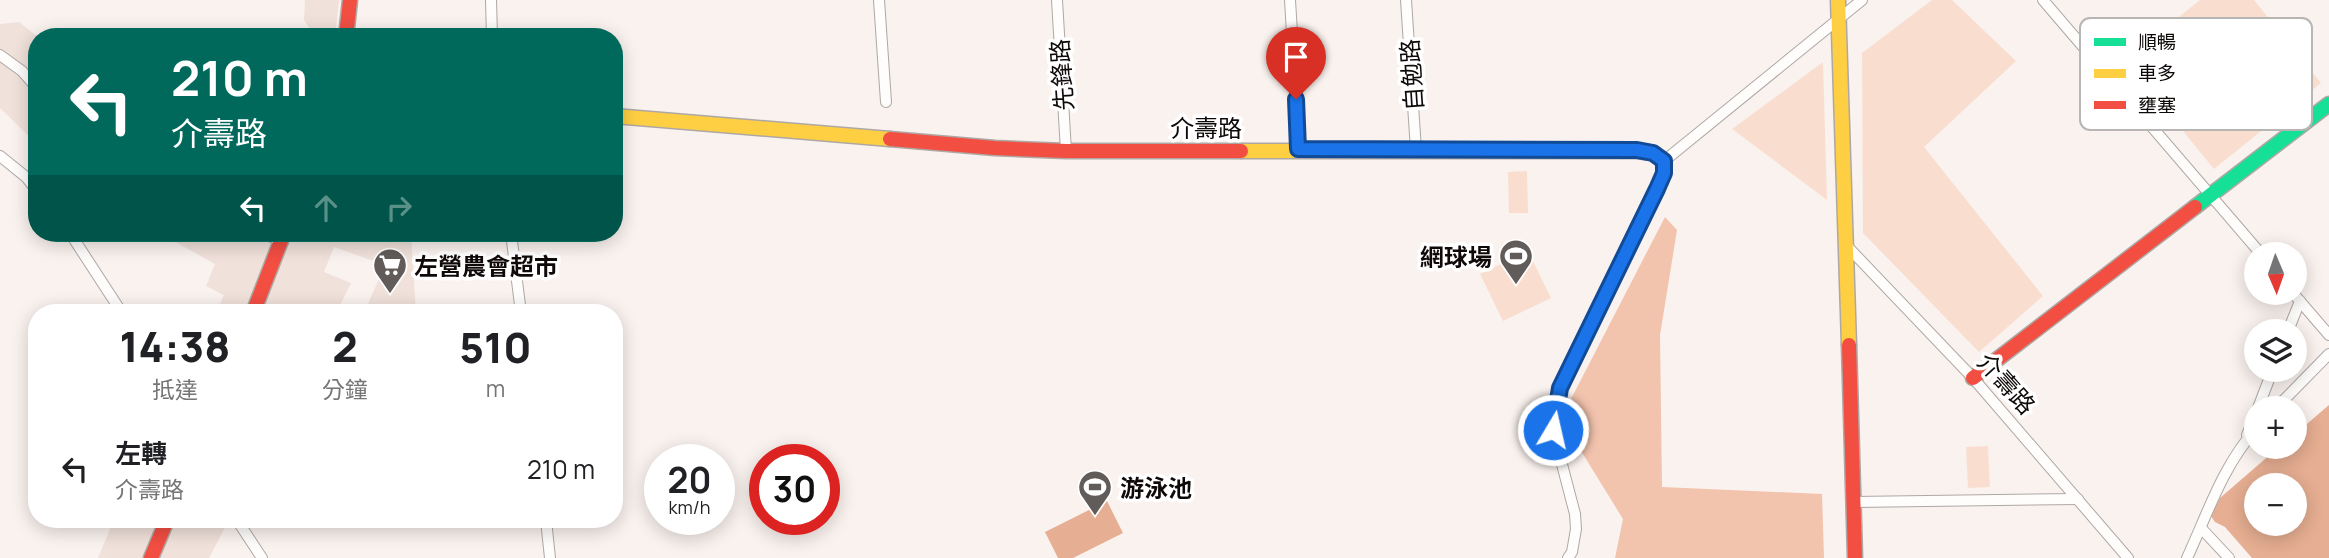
<!DOCTYPE html>
<html lang="zh-TW">
<meta charset="utf-8">
<style>
body{margin:0;font-family:Manrope,"Noto Sans TC",sans-serif;background:#f6f6f6;color:#202124;height:100vh;display:flex;flex-direction:column;font-size:26px;white-space:nowrap}
*{box-sizing:border-box;margin:0}
p{font-size:23px;color:#757577}
.icon{flex:none;width:38px;height:38px;fill:none;stroke:currentColor;stroke-width:2;stroke-linecap:round;stroke-linejoin:round}
.map{position:relative;flex:1;overflow:hidden}
.side{position:absolute;left:28px;top:304px;width:595px;height:224px;display:flex;flex-direction:column;background:#fff;border-radius:28px;box-shadow:0 4px 18px #0003}
.side>*{flex:none}
.guide{position:absolute;left:28px;top:28px;width:595px;height:214px;border-radius:28px;box-shadow:0 4px 18px #0003;background:#00695c;color:#fff;overflow:hidden}
.needle{width:46px;rotate:178deg}
.fabs{position:absolute;left:2244px;top:242px;display:grid;gap:14px}
.fabs a{display:grid;place-items:center;width:63px;height:63px;border-radius:50%;background:#fff;box-shadow:0 4px 18px #0003;font-size:35px}
.speed{position:absolute;left:644px;top:444px;display:flex;gap:14px;font-size:35px;font-weight:700;text-align:center}
.speed>*{display:grid;place-content:center;width:91px;height:91px;border-radius:50%;background:#fff;box-shadow:0 4px 18px #0003;line-height:1}
.speed small{font-size:18px;font-weight:400}
.speed .limit{border:10px solid #d22;background:#fff;color:#111}
.pin{position:absolute;display:grid;place-items:center;width:60px;height:60px;color:#fff;margin:-72px -30px;border-radius:50% 50% 50% 0;rotate:-45deg;box-shadow:0 0 7px #0007}
.pin .icon{rotate:45deg}
.me{position:absolute;width:77px;margin:-38px;rotate:9deg;stroke-linejoin:round;filter:drop-shadow(0 0 5px #0008)}
.turn{display:flex;align-items:center;gap:24px;height:147px;padding:0 28px;font-size:32px}
.turn .icon{width:91px;height:91px;stroke-width:2.5}
.turn b{display:block;font-size:49px;line-height:60px}
.lanes{display:flex;align-items:center;height:66px;padding:0 28px;background:#0003;justify-content:center;gap:35px;direction:ltr}
.lanes .off{opacity:.35}
.eta{display:flex;justify-content:space-evenly;align-items:center;height:119px;text-align:center}
.eta b{font-size:42px;font-weight:800;line-height:49px}
ul{padding:0;list-style:none}
li{display:flex;align-items:center;gap:21px;height:91px;padding:0 28px}
li div{flex:1}
li b{display:block;font-size:26px}
li em{font-style:normal}
.map>svg:first-child{display:block}
</style>
<div class="map">
<svg width="2329" height="558" viewBox="0 0 2329 558">
<rect width="100%" height="100%" fill="#faf2ee"/>
<g fill="#f0e1da">
<polygon points="305,0 339,0 335,37 315,37 304,20"/>
<polygon points="19,22 38,37 37,144 0,108 0,24"/>
<polygon points="159,233 411,233 416,313 364,313 385,265 334,247 324,272 351,283 336,313 216,313 224,295 206,286 215,264"/>
<polygon points="114,520 229,520 209,558 98,558"/>
</g>
<g fill="#f9ded0">
<polygon points="1932,0 1952,0 2016,61 1924,147 2043,296 1979,352 1863,233 1862,53"/>
<polygon points="2200,0 2254,0 2321,83 2214,169 2125,60"/>
<polygon points="1823,62 1827,200 1732,129"/>
<polygon points="1527,171 1528,213 1509,213 1508,172"/>
<polygon points="1528,251 1551,298 1503,321 1480,274"/>
<polygon points="1988,446 1990,487 1968,488 1966,447"/>
</g>
<polygon fill="#f2c3ad" points="1665,217 1677,230 1660,335 1662,487 1822,494 1824,558 1615,558 1623,519 1570,433 1571,399"/>
<g fill="#e6ae92" fill-rule="evenodd">
<path d="M2329 405V558H2252L2225 527 2215 522 2211 516 2220 498 2280 446H2294V435ZM2256 485H2294V523H2256Z"/>
<polygon points="1107,501 1123,533 1073,558 1058,558 1045,532"/>
</g>
<g fill="none" stroke-linecap="round" stroke-linejoin="round">
<g stroke="#aea8a5" stroke-width="12">
<g id="street">
<polyline points="491,0 492,37"/>
<polyline points="879,0 886,102"/>
<polyline points="1057,0 1066,151"/>
<polyline points="1290,0 1299,149"/>
<polyline points="1406,0 1416,150"/>
<polyline points="2043,0 2261,254"/>
<polyline points="0,55 22,71 37,88"/>
<polyline points="0,156 26,177 37,191"/>
<polyline points="70,233 122,313"/>
<polyline points="262,233 281,241"/>
<polyline points="511,233 521,313"/>
<polyline points="1845,244 1973,378 2128,558"/>
<polyline points="2292,292 2329,335"/>
<polyline points="2288,331 2300,301"/>
<polyline points="2258,408 2273,369"/>
<polyline points="2276,408 2329,354"/>
<polyline points="2247,435 2256,413"/>
<polyline points="1854,502 2078,499"/>
<polyline points="237,520 262,558"/>
<polyline points="546,520 550,558"/>
<polyline points="2201,528 2229,558"/>
<polyline points="1568,558 1572,552 1576,529 1575,514 1553,430 1560,388 1657,189 1664,173 1664,161 1862,0"/>
<path d="M2187 558C2207 515 2223 465 2256 429"/>
</g>
</g>
<g stroke="#aea8a5" stroke-width="17">
<polyline id="fast" points="2195,207 2329,104"/>
</g>
<g stroke="#aea8a5" stroke-width="17">
<g id="slow">
<polyline points="1838,0 1849,345"/>
<polyline points="614,116 890,139"/>
<polyline points="1241,151 1637,151 1653,153 1664,161"/>
</g>
</g>
<g stroke="#aea8a5" stroke-width="17">
<g id="jam">
<polyline points="346,37 350,0"/>
<polyline points="890,139 995,148 1066,151 1241,151"/>
<polyline points="253,313 284,233"/>
<polyline points="1849,345 1855,558"/>
<polyline points="1973,378 2195,207"/>
<polyline points="151,558 167,520"/>
</g>
</g>
<use href="#street" stroke="#fefdfc" stroke-width="10"/>
<use href="#fast" stroke="#16e098" stroke-width="14"/>
<use href="#slow" stroke="#ffcf43" stroke-width="14"/>
<use href="#jam" stroke="#f24e42" stroke-width="14"/>
</g>
<g fill="none" stroke-linecap="round" stroke-linejoin="round">
<g stroke="#114b97" stroke-width="18">
<polyline id="route" points="1296,99 1298,149 1637,150 1653,153 1664,161 1664,173 1657,189 1560,388 1553,430"/>
</g>
<use href="#route" stroke="#1a73e8" stroke-width="12"/>
</g>
<defs>
<g id="stadium-pin" transform="scale(1.75)"><path d="M0 17L-7.5 6A9.5 9.5 0 1 1 7.5 6Z" fill="#615b59" stroke="#fff"/><path d="M0-5a6.5 5 0 1 0 0 10a6.5 5 0 1 0 0-10ZM-3.5-1.8h7v3.6h-7Z" fill="#fff"/></g>
<g id="supermarket-pin" transform="scale(1.75)"><path d="M0 17L-7.5 6A9.5 9.5 0 1 1 7.5 6Z" fill="#615b59" stroke="#fff"/><path d="M-6-5.5h2.5l.6 2H6L4.5 2H-2.5L-4.4-4H-6ZM-1.5 3.2a1.3 1.3 0 1 0 .1 0ZM3 3.2a1.3 1.3 0 1 0 .1 0Z" fill="#fff"/></g>
</defs>
<g fill-rule="evenodd">
<use href="#stadium-pin" x="1516" y="256"/>
<use href="#supermarket-pin" x="390" y="265"/>
<use href="#stadium-pin" x="1095" y="487"/>
</g>
<g text-anchor="middle" dominant-baseline="central" stroke-width="7" stroke-linejoin="round" paint-order="stroke">
<g font-size="24" fill="#0f0a09" stroke="#fff">
<text transform="translate(1061 75) rotate(-94)">先鋒路</text>
<text transform="translate(1411 75) rotate(-94)">自勉路</text>
<text x="1206" y="127">介壽路</text>
<text transform="translate(2007 383) rotate(48)">介壽路</text>
</g>
<g font-size="24" font-weight="bold" fill="#0f0a09" stroke="#fff" text-anchor="start">
<text x="1492" y="256" text-anchor="end">網球場</text>
<text x="414" y="265">左營農會超市</text>
<text x="1120" y="487">游泳池</text>
</g>
</g>
<rect x="2080" y="18" width="232" height="112" rx="10" fill="#fff" stroke="#b7b6b5" stroke-width="2"/>
<rect x="2094" y="38" width="32" height="8" fill="#16e098"/>
<rect x="2094" y="69" width="32" height="9" fill="#ffcf43"/>
<rect x="2094" y="101" width="32" height="8" fill="#f24e42"/>
<g font-size="19" fill="#0f0a09">
<text x="2138" y="49">順暢</text>
<text x="2138" y="80">車多</text>
<text x="2138" y="112">壅塞</text>
</g>
</svg>
<div class="fabs">
<a><svg class="needle" viewBox="-14 -14 28 28"><path d="M0-13l5 13h-10z" fill="#e53935"/><path d="M0 13l5-13h-10z" fill="#757577"/></svg></a>
<a><svg class="icon" aria-label="layers" viewBox="0 0 24 24"><path d="M12 4l9 5-9 5-9-5zM3 14l9 5 9-5"/></svg></a>
<a>+</a>
<a>−</a>
</div>
<div class="speed"><div>20<small>km/h</small></div><div class="limit">30</div></div>
<div class="pin" style="left:1296px;top:99px;background:#d93025"><svg class="icon" aria-label="arrive" viewBox="0 0 24 24"><path d="M6 21V4h12l-3 4 3 4H6"/></svg></div>
<svg class="me" style="left:1553px;top:430px" viewBox="-20 -20 40 40"><circle r="17" fill="#1a73e8" stroke="#fff" stroke-width="3"/><path d="M0-11L8 9 0 5-8 9z" fill="#fff"/></svg>
<div class="guide">
<div class="turn"><svg class="icon" aria-label="left" viewBox="0 0 24 24"><path d="M17 20v-9H6M10 6l-5 5 5 5"/></svg><div><b>210 m</b>介壽路</div></div>
<div class="lanes"><svg class="icon" aria-label="left" viewBox="0 0 24 24"><path d="M17 20v-9H6M10 6l-5 5 5 5"/></svg><svg class="icon off" aria-label="ahead" viewBox="0 0 24 24"><path d="M12 20V5M6 11l6-6 6 6"/></svg><svg class="icon off" aria-label="right" viewBox="0 0 24 24"><path d="M7 20v-9h11M14 6l5 5-5 5"/></svg></div>
</div>
<section class="side">
<div class="eta">
<div><b>14:38</b><p>抵達</p></div>
<div><b>2</b><p>分鐘</p></div>
<div><b>510</b><p>m</p></div>
</div>
<ul>
<li><svg class="icon" aria-label="left" viewBox="0 0 24 24"><path d="M17 20v-9H6M10 6l-5 5 5 5"/></svg><div><b>左轉</b><p>介壽路</p></div><em>210 m</em></li>
</ul>
</section>
</div>
